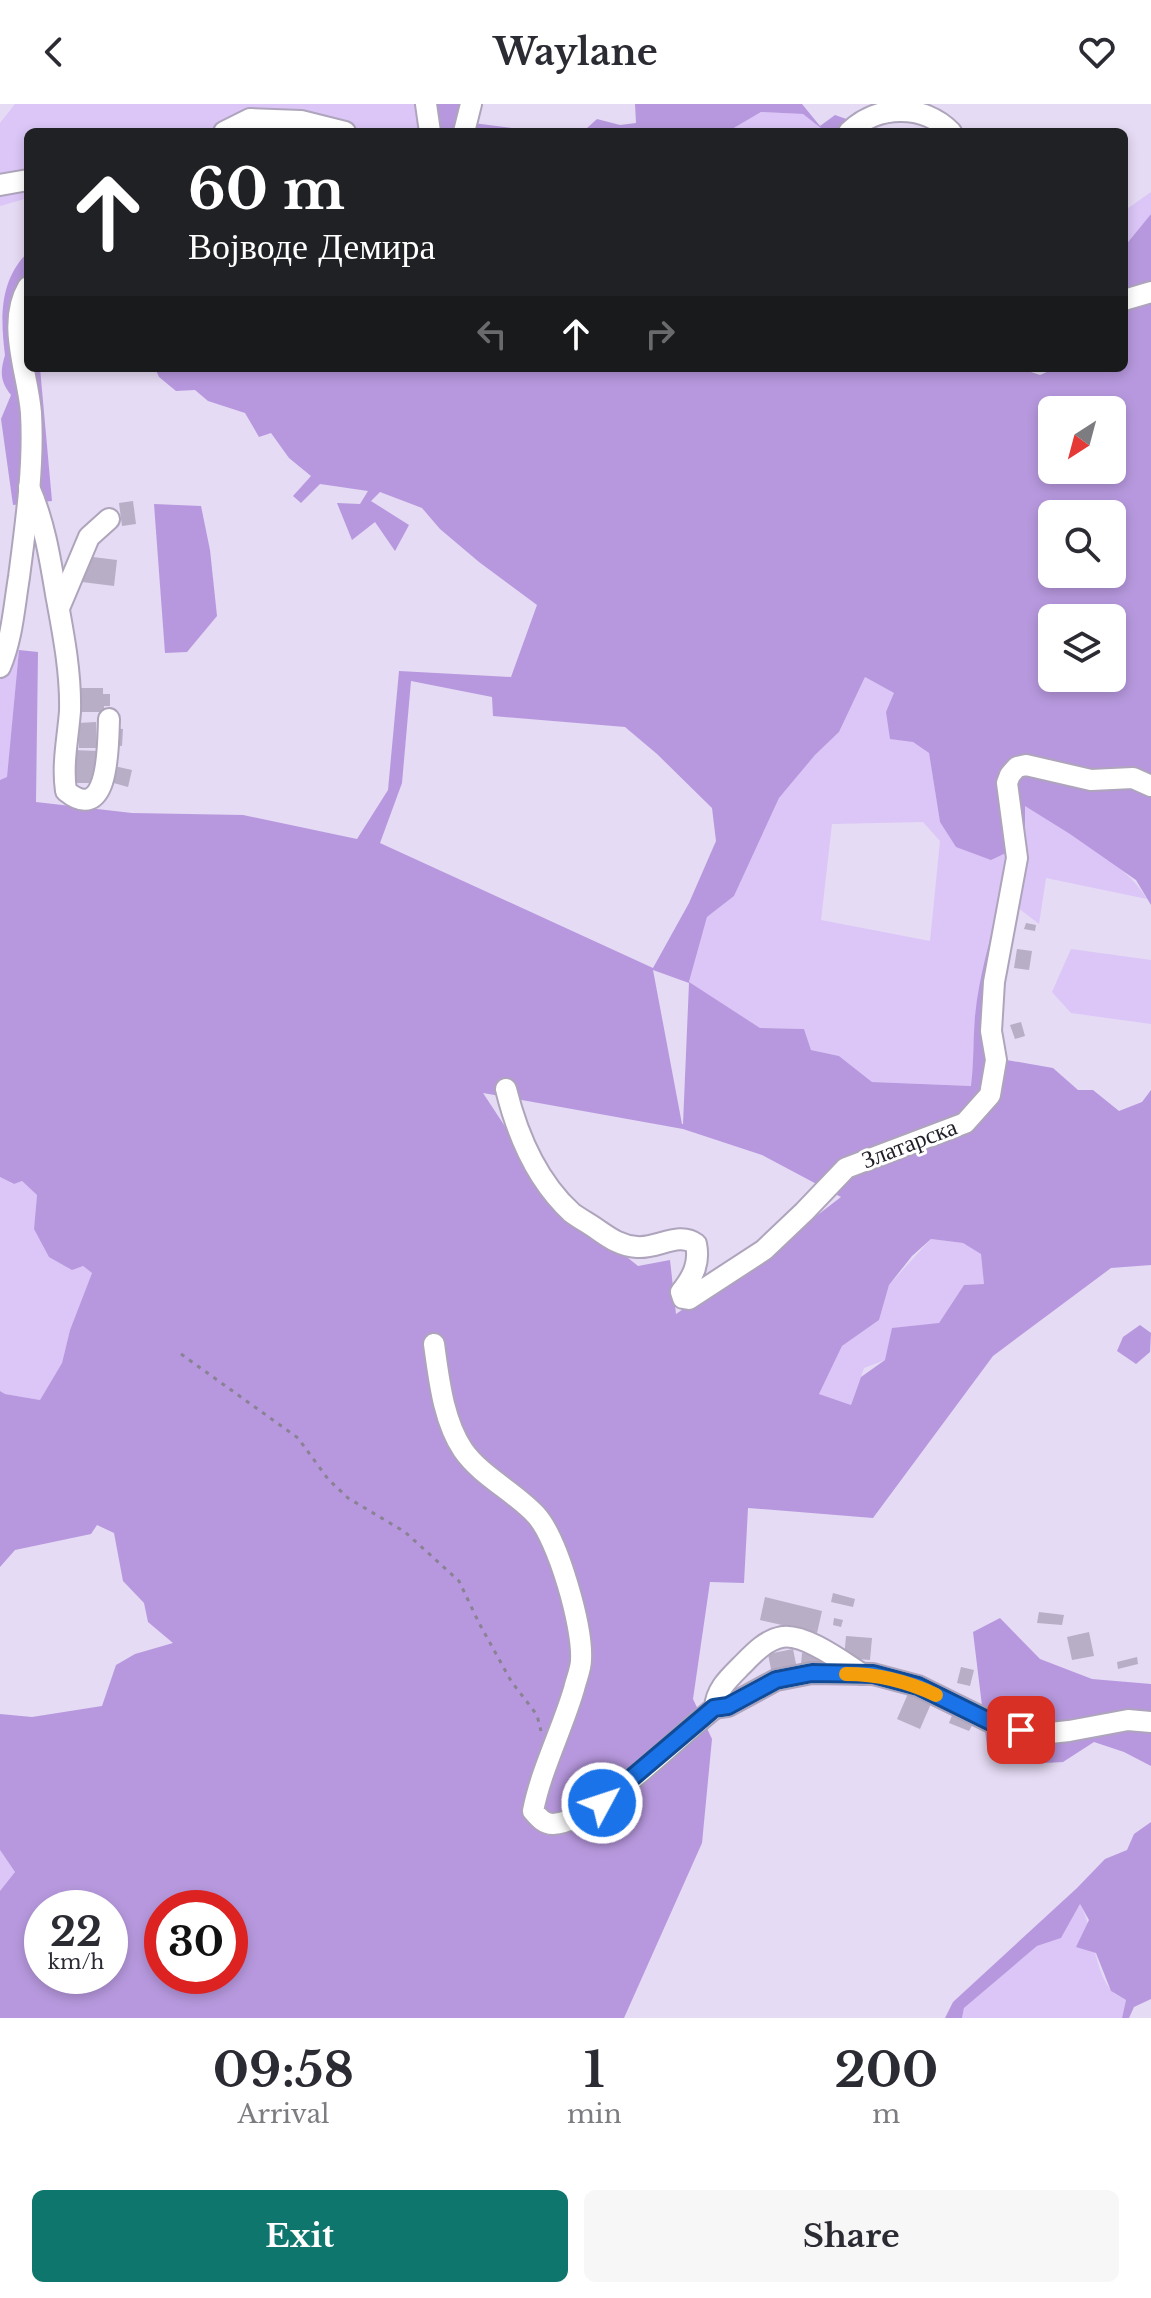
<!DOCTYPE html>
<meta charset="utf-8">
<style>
body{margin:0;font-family:"Libre Baskerville",serif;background:#f7f7f7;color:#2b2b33;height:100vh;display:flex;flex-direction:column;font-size:30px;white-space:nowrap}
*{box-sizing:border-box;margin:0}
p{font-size:26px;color:#7c7c81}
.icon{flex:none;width:44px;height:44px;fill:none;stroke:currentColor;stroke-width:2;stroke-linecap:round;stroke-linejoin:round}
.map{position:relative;height:1914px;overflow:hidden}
.panel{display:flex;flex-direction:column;background:#fff;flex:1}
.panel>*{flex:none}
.guide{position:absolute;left:24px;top:24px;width:1104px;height:244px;border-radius:12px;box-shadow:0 4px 12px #0003;background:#202124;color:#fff;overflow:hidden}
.needle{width:52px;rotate:216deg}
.fabs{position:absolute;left:1038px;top:292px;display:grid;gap:16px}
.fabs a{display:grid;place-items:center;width:88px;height:88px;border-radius:12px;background:#fff;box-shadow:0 4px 12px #0003;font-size:40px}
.speed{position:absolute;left:24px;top:1786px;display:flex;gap:16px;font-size:40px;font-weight:700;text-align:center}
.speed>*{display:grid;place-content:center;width:104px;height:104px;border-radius:50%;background:#fff;box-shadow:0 4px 12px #0003;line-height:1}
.speed small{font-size:20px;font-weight:400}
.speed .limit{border:12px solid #d22;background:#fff;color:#111}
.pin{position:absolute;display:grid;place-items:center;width:68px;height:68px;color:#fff;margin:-34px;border-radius:16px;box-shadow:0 4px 12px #0006}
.me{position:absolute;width:88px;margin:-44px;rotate:50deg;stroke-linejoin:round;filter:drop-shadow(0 0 6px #0008)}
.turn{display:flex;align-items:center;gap:28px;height:168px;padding:0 32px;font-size:36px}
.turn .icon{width:104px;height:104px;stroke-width:2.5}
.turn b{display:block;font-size:56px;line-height:68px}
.lanes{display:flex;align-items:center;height:76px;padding:0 32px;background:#0003;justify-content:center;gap:40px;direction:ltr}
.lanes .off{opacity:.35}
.eta{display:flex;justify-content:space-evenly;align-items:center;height:136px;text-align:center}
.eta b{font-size:48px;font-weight:700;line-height:56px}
.action{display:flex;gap:16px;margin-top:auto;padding:16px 32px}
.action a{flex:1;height:92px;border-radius:12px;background:#0f766e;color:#fff;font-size:32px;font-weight:700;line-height:92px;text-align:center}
.action a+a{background:#f7f7f7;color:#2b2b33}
header{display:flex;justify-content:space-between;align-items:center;height:104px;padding:0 32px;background:#fff;font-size:36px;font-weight:700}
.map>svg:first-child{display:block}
</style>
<header><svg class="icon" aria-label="back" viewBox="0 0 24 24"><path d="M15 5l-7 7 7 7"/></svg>Waylane<svg class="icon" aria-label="heart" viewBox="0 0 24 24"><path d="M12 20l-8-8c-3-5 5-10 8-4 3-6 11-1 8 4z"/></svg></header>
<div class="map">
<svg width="1151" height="1914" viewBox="0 0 1151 1914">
<rect width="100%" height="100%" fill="#e5dbf4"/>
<g fill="#dbc6f7" fill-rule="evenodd">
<polygon points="15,0 436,0 443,28 28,28 28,94 0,102 0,19"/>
<polygon points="761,8 803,10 827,27 727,28"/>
<polygon points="1151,88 1151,110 1124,143 1124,107"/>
<polygon points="0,544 19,546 7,674 0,676"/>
<path d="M865 573 894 589 913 638 929 649 940 718 1024 701C1062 725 1125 757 1147 795L1046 774 1039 820 1017 803 989 838 975 912 972 982 872 978 839 952 811 946 804 925 760 924 689 879 707 813 734 792 779 694 815 651 839 628ZM923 718 940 737 930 837 821 816 832 720Z"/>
<polygon points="1071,845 1151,856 1151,920 1071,909 1052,888"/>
<polygon points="0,1073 13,1080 22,1077 37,1091 34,1125 92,1169 70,1226 62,1259 40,1296 5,1290 0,1287"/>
<polygon points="931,1135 963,1139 982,1150 984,1180 964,1181 939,1219 885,1256 864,1264 851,1301 819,1290 842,1242 879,1216 889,1181"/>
<polygon points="0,1746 15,1768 2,1787 0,1787"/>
<path d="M1080 1800C1094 1826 1093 1862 1110 1885 1113 1890 1121 1893 1126 1896L1122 1914H962L964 1904 1037 1842 1061 1834Z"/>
</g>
<g fill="#b798de" fill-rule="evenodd">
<polygon points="431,0 471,0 473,19 542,28 434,28"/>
<polygon points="635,0 802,0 820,22 835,11 855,18 863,28 826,28 803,10 761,8 727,28 588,28 586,25 597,15 620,21 636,19"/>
<path d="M1151 110V801L1136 776 1070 730 1025 702V740L991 756 956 743 940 718 929 649 913 638 890 635 886 608 894 589 865 573 839 628 815 651 779 694 734 792 707 813 689 878 760 924 804 925 811 946 839 952 872 978 971 982C974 958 973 935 975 912 979 872 991 832 1001 794L1017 803 984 952 1053 964 1078 986H1093L1119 1007 1142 998 1151 986V1161L1111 1164 993 1252 873 1414 748 1404 744 1479 710 1478 693 1595 712 1635 702 1739 624 1914H0V1787L15 1768 0 1746V1610L32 1613 102 1602 116 1561 135 1550 173 1539 148 1518 144 1499 123 1477 114 1429 97 1421 91 1430 15 1446 0 1463V1287L5 1290 40 1296 62 1259 70 1226 92 1169 83 1162 72 1166 49 1153 34 1125 37 1091 22 1077 14 1080 0 1073V676L7 673 19 546 38 548 36 698 132 709 243 711 357 735 388 686 399 567 511 573 537 501 479 458 440 425 422 404 380 388 371 397 409 421 395 447 375 418 352 436 337 399 360 400 368 387 320 380 301 399 293 392 311 372 289 354 271 329 259 333 245 309 208 297 195 286 176 287 159 273 155 264H1019L1040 271 1056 264H1124V143ZM1052 306H1112V366H1052ZM1052 410H1112V470H1052ZM1052 514H1112V574H1052ZM411 577 492 593 493 612 625 623 657 650 712 704 716 737 689 799 653 864 380 739 402 679ZM653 866 689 879 683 1020H682ZM483 989 683 1025 762 1051 841 1093 781 1139 676 1210 670 1156 638 1162 551 1092ZM931 1135 963 1139 981 1150 984 1180 964 1181 939 1219 892 1224 885 1256 861 1273 851 1301 819 1290 842 1242 879 1216 889 1181 912 1152ZM42 1804H110V1872H42ZM162 1804H230V1872H162Z"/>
<path d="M28 148V264H40L52 397 13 401 1 315 11 291C0 277 0 268 5 251 0 211 0 176 28 148Z"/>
<polygon points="154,400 201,402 210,446 217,512 187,548 165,549"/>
<polygon points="1140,1221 1151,1229 1150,1248 1136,1260 1117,1247 1123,1233"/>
<polygon points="1000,1514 1040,1555 1092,1575 1151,1580 1151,1662 1124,1648 1094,1638 1063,1658 1026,1660 987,1643 973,1528"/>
<polygon points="1151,1718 1151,1895 1134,1903 1129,1914 1122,1914 1126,1896 1111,1887 1096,1849 1076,1843 1089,1816 1080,1800 1061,1834 1037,1842 964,1904 962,1914 945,1914 953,1898 1077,1784 1105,1755 1127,1746 1134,1730"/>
</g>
<g fill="#b8aec6">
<polygon points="133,397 136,420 122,422 119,399"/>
<polygon points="85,452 117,456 114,482 82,478"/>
<polygon points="78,584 103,584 103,590 110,590 110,602 104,602 104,608 78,608"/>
<polygon points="96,618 97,644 79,644 78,619"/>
<polygon points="111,624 123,625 122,642 110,641"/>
<polygon points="73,646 98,647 97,679 73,679"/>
<polygon points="114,662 132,666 128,683 110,678"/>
<polygon points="1026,819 1036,821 1035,827 1024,825"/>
<polygon points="1017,845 1032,847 1029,866 1014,864"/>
<polygon points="1021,918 1025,932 1015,935 1010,921"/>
<polygon points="833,1489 855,1495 853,1503 831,1498"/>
<polygon points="765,1493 822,1507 817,1529 760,1516"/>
<polygon points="1039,1508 1064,1511 1062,1521 1037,1519"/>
<polygon points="834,1514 843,1516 841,1523 833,1521"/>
<polygon points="1089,1528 1094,1552 1072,1556 1067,1533"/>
<polygon points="846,1532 872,1534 870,1556 844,1554"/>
<polygon points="793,1545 797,1565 772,1570 768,1550"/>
<polygon points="802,1549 828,1551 827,1563 801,1561"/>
<polygon points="1137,1553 1138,1560 1118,1565 1117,1558"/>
<polygon points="961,1563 974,1566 970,1582 957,1579"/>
<polygon points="910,1585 933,1595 920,1625 897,1615"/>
<polygon points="953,1609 974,1618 969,1627 949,1619"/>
</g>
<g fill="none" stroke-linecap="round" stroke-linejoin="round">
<g stroke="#aea4bb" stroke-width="24">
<g id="minor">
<polyline points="426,0 430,28"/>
<polyline points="224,28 250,15 301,17 345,28"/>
<polyline points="464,28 471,0"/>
<path d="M849 28C878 0 924 0 951 28"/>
<polyline points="0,81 28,76"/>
<polyline points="1124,196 1151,188"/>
<path d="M29 383C44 417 50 454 56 490 63 528 71 568 70 607 68 634 62 660 66 687 110 723 108 638 109 615"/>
<polyline points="59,504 89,433 109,415"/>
<path d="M0 563C12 535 14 504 19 473 26 419 34 363 31 309 28 269 6 220 28 183"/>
<path d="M506 985C517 1030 537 1077 572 1109 580 1115 590 1120 598 1126 611 1135 621 1142 637 1143 657 1145 679 1127 696 1140 700 1159 693 1173 681 1188L683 1194 689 1195 764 1146 804 1108 846 1064 965 1019 990 991 996 956 991 927 994 878 1017 754 1007 679 1010 671 1017 663 1026 661 1091 676 1133 674 1151 682"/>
<path d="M434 1240C439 1275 443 1316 463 1346 481 1372 515 1388 536 1411 558 1435 583 1523 581 1556 581 1565 576 1576 574 1585 562 1626 541 1666 533 1707 539 1714 544 1720 553 1720 596 1718 679 1631 715 1604 716 1586 728 1575 741 1562 752 1551 765 1536 782 1533 804 1529 843 1558 862 1570"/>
<polyline points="715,1604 728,1602 776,1576 812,1569 873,1570 918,1582 1001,1623 1040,1630 1069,1627 1128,1616 1151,1618"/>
</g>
</g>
<polyline stroke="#898293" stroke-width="3" stroke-dasharray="4 6" stroke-linecap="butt" points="181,1250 298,1334 328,1375 348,1394 405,1428 459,1477 479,1519 511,1577 537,1611 541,1627"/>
<use href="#minor" stroke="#fff" stroke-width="20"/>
</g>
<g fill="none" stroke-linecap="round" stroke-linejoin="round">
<g stroke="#114b97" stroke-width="20">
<polyline id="route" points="602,1699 714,1604 728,1602 776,1576 812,1569 873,1570 918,1582 1001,1623 1021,1626"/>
</g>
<use href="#route" stroke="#1a73e8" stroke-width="14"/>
<path stroke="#f59e0b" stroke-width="14" d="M846 1570C878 1570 907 1577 936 1591"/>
</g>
<g text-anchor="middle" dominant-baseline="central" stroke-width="6" stroke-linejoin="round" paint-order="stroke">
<g font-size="24" fill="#211e27" stroke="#fff">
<text transform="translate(909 1039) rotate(-21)">Златарска</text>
</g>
</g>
</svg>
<div class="fabs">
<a><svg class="needle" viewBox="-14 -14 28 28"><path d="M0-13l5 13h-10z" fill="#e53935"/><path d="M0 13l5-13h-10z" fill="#7c7c81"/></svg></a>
<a><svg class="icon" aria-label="search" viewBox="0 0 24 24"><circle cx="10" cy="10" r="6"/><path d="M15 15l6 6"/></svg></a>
<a><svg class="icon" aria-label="layers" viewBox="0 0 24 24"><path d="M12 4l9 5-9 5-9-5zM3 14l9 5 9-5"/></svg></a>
</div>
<div class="speed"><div>22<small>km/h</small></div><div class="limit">30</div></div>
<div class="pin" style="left:1021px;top:1626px;background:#d93025"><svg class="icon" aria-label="arrive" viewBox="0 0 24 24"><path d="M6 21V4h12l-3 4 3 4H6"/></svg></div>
<svg class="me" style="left:602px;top:1699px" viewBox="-20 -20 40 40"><circle r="17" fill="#1a73e8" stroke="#fff" stroke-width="3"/><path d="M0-11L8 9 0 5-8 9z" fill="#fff"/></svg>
<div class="guide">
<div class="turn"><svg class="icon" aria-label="ahead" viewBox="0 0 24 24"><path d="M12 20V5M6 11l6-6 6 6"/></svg><div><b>60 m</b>Војводе Демира</div></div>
<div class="lanes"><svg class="icon off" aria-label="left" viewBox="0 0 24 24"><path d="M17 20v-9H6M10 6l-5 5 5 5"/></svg><svg class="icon" aria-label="ahead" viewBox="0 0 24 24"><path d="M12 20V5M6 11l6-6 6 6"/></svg><svg class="icon off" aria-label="right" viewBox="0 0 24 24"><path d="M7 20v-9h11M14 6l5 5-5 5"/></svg></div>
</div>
</div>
<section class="panel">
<div class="eta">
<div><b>09:58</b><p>Arrival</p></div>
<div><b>1</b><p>min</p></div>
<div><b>200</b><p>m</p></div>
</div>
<div class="action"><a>Exit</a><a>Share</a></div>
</section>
